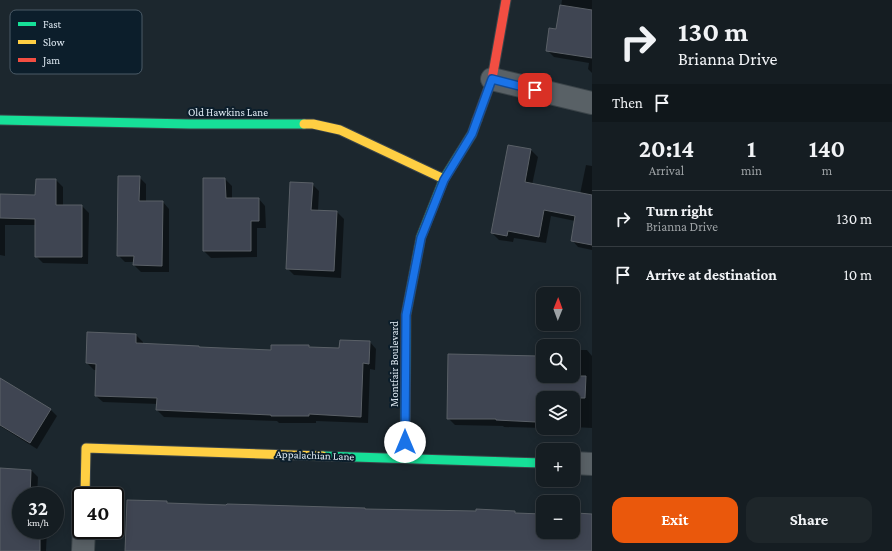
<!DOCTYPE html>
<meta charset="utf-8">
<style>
body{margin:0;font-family:"Crimson Pro",serif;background:#1e262a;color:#f1f3f6;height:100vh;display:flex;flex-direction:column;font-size:15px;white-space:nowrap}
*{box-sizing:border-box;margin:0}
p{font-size:13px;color:#9da2a5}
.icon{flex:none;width:22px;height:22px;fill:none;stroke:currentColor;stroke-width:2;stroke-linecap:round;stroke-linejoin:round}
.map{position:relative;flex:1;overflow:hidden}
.sheet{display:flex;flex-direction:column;background:#151d22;width:300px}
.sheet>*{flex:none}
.guide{background:#151d22;color:#f1f3f6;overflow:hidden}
.needle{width:26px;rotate:1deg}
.tools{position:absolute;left:536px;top:287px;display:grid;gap:8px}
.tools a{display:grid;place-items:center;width:44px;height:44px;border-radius:8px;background:#151d22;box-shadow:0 2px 10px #0003,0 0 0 1px #343b40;font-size:20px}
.speed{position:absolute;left:12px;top:487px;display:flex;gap:8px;font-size:20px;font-weight:700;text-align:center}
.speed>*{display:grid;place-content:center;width:52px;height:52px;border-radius:50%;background:#151d22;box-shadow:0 2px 10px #0003,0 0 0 1px #343b40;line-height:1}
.speed small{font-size:10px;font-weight:400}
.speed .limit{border:2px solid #111;border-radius:6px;background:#fff;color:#111}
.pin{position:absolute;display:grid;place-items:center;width:34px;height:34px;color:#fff;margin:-17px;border-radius:8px;box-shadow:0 2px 6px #0006}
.me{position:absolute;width:44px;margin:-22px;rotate:0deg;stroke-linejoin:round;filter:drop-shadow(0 0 3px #0008)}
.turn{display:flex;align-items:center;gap:14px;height:84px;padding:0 20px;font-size:18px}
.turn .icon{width:52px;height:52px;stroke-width:2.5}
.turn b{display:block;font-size:28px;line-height:34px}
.then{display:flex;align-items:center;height:38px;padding:0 20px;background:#0003;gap:8px;font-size:15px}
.eta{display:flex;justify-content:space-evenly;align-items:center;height:68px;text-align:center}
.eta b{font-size:24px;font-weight:700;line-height:28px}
.cta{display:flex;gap:8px;margin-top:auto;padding:8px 20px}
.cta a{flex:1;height:46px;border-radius:12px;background:#ea580c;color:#fff;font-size:16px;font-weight:700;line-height:46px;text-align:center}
.cta a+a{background:#1e262a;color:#f1f3f6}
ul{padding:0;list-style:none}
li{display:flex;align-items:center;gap:12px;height:56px;padding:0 20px;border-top:1px solid #343b40}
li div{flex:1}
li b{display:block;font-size:15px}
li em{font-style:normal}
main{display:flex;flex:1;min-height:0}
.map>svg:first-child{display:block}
</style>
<main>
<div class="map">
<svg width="592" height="551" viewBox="0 0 592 551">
<rect width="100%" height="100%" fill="#1c272e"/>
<g fill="#0007">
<polygon points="562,0 592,0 592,73 588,69 589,63 554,57 547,50 557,31"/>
<polygon points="509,146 531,150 538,157 532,185 580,194 586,165 592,166 592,250 578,247 572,240 575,221 551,216 546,243 514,238 513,242 499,240 492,233"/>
<polygon points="139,177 146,184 146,202 163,202 169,209 169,272 141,272 134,265 134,262 125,262 118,255"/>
<polygon points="204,179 225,179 232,186 232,199 259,199 265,206 266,228 257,228 257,257 211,258 204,251"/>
<polygon points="56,180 63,187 63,206 82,206 89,213 88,264 43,263 36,256 36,225 5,225 5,256 0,255 0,196 36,196"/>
<polygon points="312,184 319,191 318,211 337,212 344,219 341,278 294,275 287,268"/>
<polygon points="136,335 143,342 143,344 199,347 200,348 272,351 272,346 309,346 311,348 340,349 370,342 376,349 375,370 370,369 368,423 316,421 316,423 279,423 277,421 164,417 157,410 158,404 103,402 96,396 97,370 94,370 87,363"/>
<polygon points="573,350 587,350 592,356 592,428 573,427 573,398 543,398 543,428 504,427 503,426 455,425 448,418 449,355 543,357 543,376 573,376"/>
<polygon points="0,379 51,410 57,416 37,449 0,426"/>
<polygon points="0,469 31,470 38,477 37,496 21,496 21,530 47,530 46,551 0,551"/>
<polygon points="167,502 168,504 365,509 367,510 515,512 517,514 543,515 543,532 573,532 573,516 592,515 592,551 126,551"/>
</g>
<g fill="#3f4552" stroke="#5a6067">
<polygon points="560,5 592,10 592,58 546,51 549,28 556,29"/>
<polygon points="508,145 531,149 525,182 592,195 592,245 571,241 575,216 544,210 539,237 508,231 507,236 491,233"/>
<polygon points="118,176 140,176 139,201 163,201 162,266 133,265 134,256 117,256"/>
<polygon points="203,178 225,178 226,198 259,198 259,221 251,221 251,251 203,251"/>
<polygon points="36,179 56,179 56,205 82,205 82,257 35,257 35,219 0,218 0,194 35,195"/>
<polygon points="290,182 313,183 311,210 337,211 334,271 286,269"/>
<polygon points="87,332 136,334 136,343 199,346 199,347 271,350 271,345 309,345 309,347 339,348 340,340 370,341 369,364 363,363 361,417 309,414 309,416 271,416 271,415 156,410 157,398 95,396 96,364 86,363"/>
<polygon points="448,354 539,356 538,376 586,376 585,398 537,398 536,422 496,420 496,419 447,419"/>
<polygon points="0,378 51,409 30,443 0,425"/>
<polygon points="0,468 31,470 30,496 21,496 21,530 40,530 40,551 0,551"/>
<polygon points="127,500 167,501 167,503 226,505 227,504 365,508 365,509 476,511 476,509 515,511 515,513 543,514 543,532 576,532 576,513 592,514 592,551 125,551"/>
</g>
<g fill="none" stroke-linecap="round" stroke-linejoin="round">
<g stroke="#3b4449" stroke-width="24">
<g id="street">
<polyline points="492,79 592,103"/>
<polyline points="573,463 592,464"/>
<polyline points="83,551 84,530"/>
</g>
</g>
<g stroke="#3b4449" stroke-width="11">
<g id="fast">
<polyline points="0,120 190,124 304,124"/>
<polyline points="323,456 543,463"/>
<polyline points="405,458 406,315 421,237 444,179 472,134 477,120"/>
</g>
</g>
<g stroke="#3b4449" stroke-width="11">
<g id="slow">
<polyline points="304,124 313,124 340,130 444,179"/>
<polyline points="85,496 86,448 323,456"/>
</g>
</g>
<g stroke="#3b4449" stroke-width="11">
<polyline id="jam" points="477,120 492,79 506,0"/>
</g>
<use href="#street" stroke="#596166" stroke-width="22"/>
<use href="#fast" stroke="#16e098" stroke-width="9"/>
<use href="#slow" stroke="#ffcf43" stroke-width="9"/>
<use href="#jam" stroke="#f24e42" stroke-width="9"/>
</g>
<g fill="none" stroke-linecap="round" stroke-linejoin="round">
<g stroke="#114b97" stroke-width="10">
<polyline id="route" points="405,442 406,315 421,238 444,180 472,134 492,79 535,90"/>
</g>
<use href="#route" stroke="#1a73e8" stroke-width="7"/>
</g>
<g text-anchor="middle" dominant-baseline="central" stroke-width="4" stroke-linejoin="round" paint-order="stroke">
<g font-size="11" fill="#dfeaf3" stroke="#0c1e2b">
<text x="228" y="112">Old Hawkins Lane</text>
<text transform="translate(394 364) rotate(-90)">Montfair Boulevard</text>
<text transform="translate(315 455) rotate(2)">Appalachian Lane</text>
</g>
</g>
<rect x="10" y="10" width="132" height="64" rx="6" fill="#0c1e2b" stroke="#4b5b67" stroke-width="1"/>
<rect x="18" y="22" width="18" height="4" fill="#16e098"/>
<rect x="18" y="40" width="18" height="4" fill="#ffcf43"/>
<rect x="18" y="58" width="18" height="4" fill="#f24e42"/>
<g font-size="11" fill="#dfeaf3">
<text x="43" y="28">Fast</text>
<text x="43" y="46">Slow</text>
<text x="43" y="64">Jam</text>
</g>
</svg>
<div class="tools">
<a><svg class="needle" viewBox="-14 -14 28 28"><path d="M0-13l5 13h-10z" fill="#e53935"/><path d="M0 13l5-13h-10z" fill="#9da2a5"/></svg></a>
<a><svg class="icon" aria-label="search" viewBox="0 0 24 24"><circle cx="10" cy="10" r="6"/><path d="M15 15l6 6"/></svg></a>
<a><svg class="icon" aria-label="layers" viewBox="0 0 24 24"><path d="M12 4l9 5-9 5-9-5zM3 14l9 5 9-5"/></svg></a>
<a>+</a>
<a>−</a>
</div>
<div class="speed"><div>32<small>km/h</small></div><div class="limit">40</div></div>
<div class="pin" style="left:535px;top:90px;background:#d93025"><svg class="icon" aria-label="arrive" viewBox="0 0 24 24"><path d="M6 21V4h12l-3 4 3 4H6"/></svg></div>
<svg class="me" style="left:405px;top:442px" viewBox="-20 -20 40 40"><circle r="19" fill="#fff"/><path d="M0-13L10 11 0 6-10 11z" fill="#1a73e8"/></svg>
</div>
<section class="sheet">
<div class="guide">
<div class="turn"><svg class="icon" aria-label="right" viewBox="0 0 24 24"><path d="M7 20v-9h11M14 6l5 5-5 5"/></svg><div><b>130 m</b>Brianna Drive</div></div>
<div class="then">Then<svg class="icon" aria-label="arrive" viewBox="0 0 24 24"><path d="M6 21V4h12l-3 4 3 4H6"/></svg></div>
</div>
<div class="eta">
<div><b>20:14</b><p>Arrival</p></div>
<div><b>1</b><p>min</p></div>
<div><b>140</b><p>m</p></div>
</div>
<ul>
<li><svg class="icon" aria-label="right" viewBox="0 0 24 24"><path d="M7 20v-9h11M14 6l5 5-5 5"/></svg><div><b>Turn right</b><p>Brianna Drive</p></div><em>130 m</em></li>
<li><svg class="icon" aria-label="arrive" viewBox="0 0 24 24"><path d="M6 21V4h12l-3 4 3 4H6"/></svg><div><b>Arrive at destination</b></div><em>10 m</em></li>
</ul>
<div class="cta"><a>Exit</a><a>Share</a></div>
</section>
</main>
